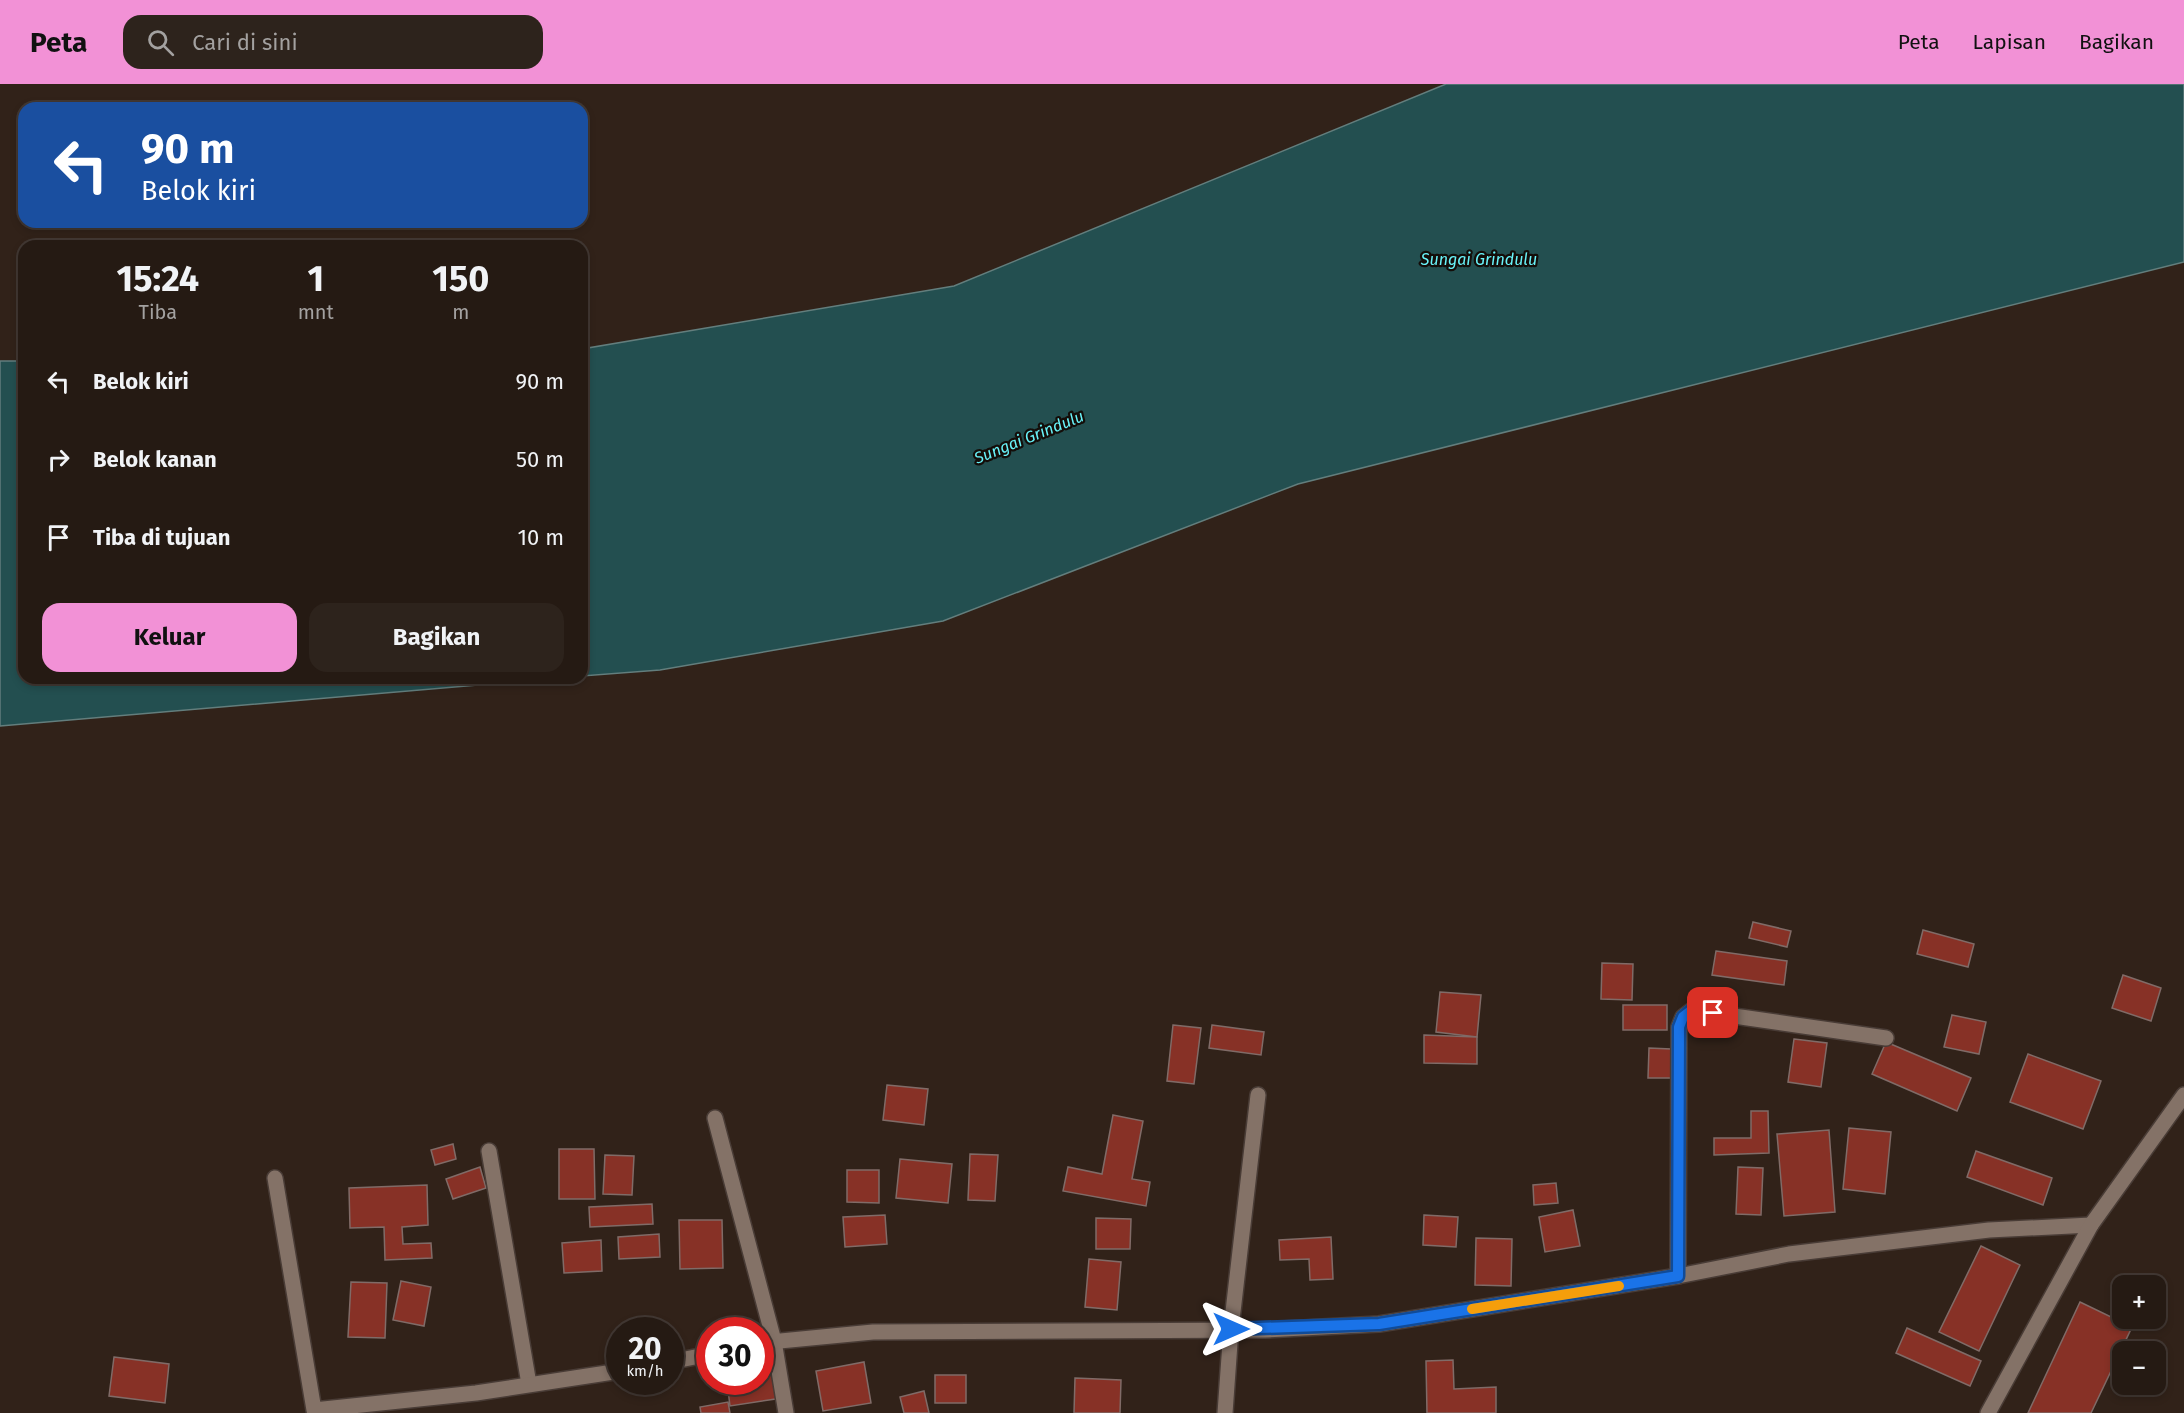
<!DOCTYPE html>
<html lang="id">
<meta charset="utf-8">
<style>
body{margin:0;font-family:"Fira Sans",sans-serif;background:#2d231c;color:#f1f3f6;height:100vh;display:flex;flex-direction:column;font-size:22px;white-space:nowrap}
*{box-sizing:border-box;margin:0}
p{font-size:20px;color:#a3a1a0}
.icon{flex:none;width:33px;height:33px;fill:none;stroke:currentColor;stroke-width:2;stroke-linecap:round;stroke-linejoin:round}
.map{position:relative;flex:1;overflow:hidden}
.drawer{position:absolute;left:18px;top:156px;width:570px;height:444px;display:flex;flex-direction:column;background:#251a13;border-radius:18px;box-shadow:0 3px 9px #0003,0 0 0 2px #423833}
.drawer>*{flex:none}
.hud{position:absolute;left:18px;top:18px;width:570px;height:126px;border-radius:18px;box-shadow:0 3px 9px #0003,0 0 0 2px #423833;background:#1a4fa0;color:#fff;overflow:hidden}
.fabs{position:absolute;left:2112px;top:1191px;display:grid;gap:12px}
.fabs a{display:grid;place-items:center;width:54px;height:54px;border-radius:12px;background:#251a13;box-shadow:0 3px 9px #0003,0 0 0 2px #423833;font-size:30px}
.speed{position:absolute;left:606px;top:1233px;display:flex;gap:12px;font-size:30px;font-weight:700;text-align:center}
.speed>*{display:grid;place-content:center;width:78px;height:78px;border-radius:50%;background:#251a13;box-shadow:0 3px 9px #0003,0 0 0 2px #423833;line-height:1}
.speed small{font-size:15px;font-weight:400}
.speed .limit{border:9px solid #d22;background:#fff;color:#111}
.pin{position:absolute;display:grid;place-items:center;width:51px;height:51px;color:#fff;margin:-26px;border-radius:12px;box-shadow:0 3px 9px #0006}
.me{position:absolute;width:66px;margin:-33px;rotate:90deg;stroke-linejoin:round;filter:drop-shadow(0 0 4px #0008)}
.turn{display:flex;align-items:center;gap:21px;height:126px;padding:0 24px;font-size:27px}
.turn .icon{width:78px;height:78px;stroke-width:2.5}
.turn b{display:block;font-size:42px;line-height:51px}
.eta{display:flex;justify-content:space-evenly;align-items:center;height:102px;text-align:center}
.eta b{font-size:36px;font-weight:700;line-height:42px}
.button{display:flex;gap:12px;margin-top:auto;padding:12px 24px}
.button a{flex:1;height:69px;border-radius:18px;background:#f291d6;color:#111;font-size:24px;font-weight:700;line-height:69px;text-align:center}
.button a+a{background:#2d231c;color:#f1f3f6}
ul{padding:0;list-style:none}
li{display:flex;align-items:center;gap:18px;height:78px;padding:0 24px}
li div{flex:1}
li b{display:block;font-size:22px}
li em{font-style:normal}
header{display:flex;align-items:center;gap:36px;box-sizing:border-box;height:84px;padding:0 30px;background:#f291d6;color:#111}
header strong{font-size:28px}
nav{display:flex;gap:33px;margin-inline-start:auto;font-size:21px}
.search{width:420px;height:54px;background:#2d231c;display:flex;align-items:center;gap:15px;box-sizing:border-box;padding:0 21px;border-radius:18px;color:#a3a1a0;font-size:22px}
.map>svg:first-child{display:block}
</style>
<header>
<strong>Peta</strong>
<div class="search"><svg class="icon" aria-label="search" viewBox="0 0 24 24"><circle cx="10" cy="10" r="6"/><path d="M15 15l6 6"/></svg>Cari di sini</div>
<nav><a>Peta</a><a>Lapisan</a><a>Bagikan</a></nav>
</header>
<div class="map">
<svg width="2184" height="1329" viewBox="0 0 2184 1329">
<rect width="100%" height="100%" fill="#312219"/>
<g fill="#234f50" stroke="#637e7d" stroke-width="1.5">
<polygon points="1446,0 2184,0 2184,178 1298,400 943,537 660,586 582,592 582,265 954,202"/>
<polygon points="0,277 24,277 24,594 561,594 0,642"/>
</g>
<g fill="#873126" stroke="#806b67" stroke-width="1.5">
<polygon points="1753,838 1791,847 1787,863 1749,854"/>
<polygon points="1923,846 1974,860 1968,883 1917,870"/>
<polygon points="1716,867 1787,877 1784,901 1712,891"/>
<polygon points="1602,879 1633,880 1632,916 1601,915"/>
<polygon points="2123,891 2161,904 2151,937 2112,924"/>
<polygon points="1440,908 1481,911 1477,953 1436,948"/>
<rect x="1623" y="921" width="44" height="25"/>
<polygon points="1952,931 1986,938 1979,970 1944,963"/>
<polygon points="1173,941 1201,944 1194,1000 1167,997"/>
<polygon points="1212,941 1264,948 1261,971 1209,964"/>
<polygon points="1424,951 1477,953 1477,980 1424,979"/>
<polygon points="1794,955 1827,959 1821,1003 1788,998"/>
<polygon points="1886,958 1971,994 1957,1027 1872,990"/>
<polygon points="1649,964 1671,965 1671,994 1648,994"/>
<polygon points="2028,970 2101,997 2083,1045 2010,1018"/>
<polygon points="887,1001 928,1005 924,1041 883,1036"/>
<polygon points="1751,1027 1768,1027 1769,1069 1714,1071 1714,1054 1751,1054"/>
<polygon points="1113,1031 1143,1037 1132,1095 1150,1098 1146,1122 1063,1107 1068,1083 1102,1090"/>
<polygon points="1849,1044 1891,1048 1885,1110 1843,1105"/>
<polygon points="1829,1046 1835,1128 1784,1132 1777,1050"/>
<polygon points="453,1060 456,1075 435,1081 431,1066"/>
<polygon points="559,1065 594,1065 595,1115 559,1115"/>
<polygon points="1976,1067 2052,1094 2043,1121 1967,1093"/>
<polygon points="970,1070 998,1071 995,1117 968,1116"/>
<polygon points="605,1071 634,1072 632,1111 603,1110"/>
<polygon points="900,1075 952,1080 948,1119 896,1114"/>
<polygon points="480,1083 486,1104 453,1115 446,1095"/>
<polygon points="1738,1083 1763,1084 1761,1131 1736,1130"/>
<polygon points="847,1086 879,1086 879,1119 847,1118"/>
<polygon points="1556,1099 1558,1119 1534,1121 1533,1101"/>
<polygon points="427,1101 428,1141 402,1143 403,1160 431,1159 432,1174 385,1176 384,1143 350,1144 349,1104"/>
<polygon points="652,1120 653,1140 590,1143 589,1123"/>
<polygon points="1573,1126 1580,1162 1545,1168 1539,1133"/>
<polygon points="885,1131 887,1160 845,1163 843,1133"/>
<polygon points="1424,1131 1458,1133 1456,1163 1423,1161"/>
<polygon points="1096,1134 1131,1135 1130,1165 1096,1165"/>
<polygon points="679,1136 722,1136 723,1184 680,1185"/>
<polygon points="659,1150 660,1173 619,1175 618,1153"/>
<polygon points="1331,1153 1333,1195 1310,1196 1309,1175 1280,1176 1279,1156"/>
<polygon points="1476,1154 1512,1155 1511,1202 1475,1201"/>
<polygon points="601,1156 602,1187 564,1189 562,1159"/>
<polygon points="1981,1162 2020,1181 1979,1267 1939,1248"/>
<polygon points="1089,1175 1121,1178 1117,1226 1085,1223"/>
<polygon points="401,1197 431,1203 424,1242 393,1236"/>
<polygon points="351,1198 387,1199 385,1254 348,1253"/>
<polygon points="2080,1218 2132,1243 2091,1329 2028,1329"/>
<polygon points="1907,1244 1981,1277 1970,1302 1896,1269"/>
<polygon points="114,1273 169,1280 165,1319 109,1312"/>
<polygon points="1453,1276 1454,1305 1496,1303 1496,1329 1427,1329 1426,1277"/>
<polygon points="864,1278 871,1319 823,1327 816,1287"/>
<polygon points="778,1282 782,1314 730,1322 727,1298 760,1298 760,1285"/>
<rect x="935" y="1291" width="31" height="28"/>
<polygon points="1075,1294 1121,1296 1120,1329 1074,1329"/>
<polygon points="924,1307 929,1329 904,1329 900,1313"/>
<polygon points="728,1318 730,1329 701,1329 700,1323"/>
</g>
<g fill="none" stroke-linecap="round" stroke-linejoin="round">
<g stroke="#493c36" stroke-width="18">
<g id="minor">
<polyline points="715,1034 774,1257 786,1329"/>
<polyline points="489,1067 529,1300"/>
<polyline points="275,1094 314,1326 476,1309 620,1287"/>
<polyline points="1678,1192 1679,943 1683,933 1692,926 1886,954"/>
<polyline points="760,1259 873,1248 1265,1246 1379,1240 1678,1192 1789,1170 1989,1146 2091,1141"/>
<polyline points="670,1278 710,1270"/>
<polyline points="1225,1329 1231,1245 1258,1011"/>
<polyline points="1988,1329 2091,1141 2184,1011"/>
</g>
</g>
<use href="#minor" stroke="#847267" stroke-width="15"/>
</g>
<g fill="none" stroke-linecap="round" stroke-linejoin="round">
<g stroke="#114b97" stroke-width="15">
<polyline id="route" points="1231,1245 1379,1240 1678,1192 1679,943 1683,933 1692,926 1713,929"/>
</g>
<use href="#route" stroke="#1a73e8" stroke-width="10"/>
<polyline stroke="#f59e0b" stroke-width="10" points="1472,1225 1619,1202"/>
</g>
<g text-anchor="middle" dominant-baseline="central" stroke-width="4.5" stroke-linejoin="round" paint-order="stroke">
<g font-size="16" font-style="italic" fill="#69f4fa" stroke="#140d09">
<text x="1479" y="175">Sungai Grindulu</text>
<text transform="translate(1029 353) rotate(-22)">Sungai Grindulu</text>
</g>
</g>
</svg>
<div class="fabs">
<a>+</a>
<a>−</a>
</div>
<div class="speed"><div>20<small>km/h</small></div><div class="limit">30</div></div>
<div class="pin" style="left:1713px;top:929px;background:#d93025"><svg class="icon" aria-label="arrive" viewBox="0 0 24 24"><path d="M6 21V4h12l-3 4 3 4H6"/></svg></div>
<svg class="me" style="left:1231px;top:1245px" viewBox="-20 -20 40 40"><path d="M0-17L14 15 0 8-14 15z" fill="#1a73e8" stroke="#fff" stroke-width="4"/></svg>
<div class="hud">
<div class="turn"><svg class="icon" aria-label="left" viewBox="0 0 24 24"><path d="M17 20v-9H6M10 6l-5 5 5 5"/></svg><div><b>90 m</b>Belok kiri</div></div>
</div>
<section class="drawer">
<div class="eta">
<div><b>15:24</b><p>Tiba</p></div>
<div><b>1</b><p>mnt</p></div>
<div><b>150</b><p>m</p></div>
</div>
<ul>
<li><svg class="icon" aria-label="left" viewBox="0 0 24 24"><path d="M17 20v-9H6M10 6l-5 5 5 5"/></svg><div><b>Belok kiri</b></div><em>90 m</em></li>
<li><svg class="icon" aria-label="right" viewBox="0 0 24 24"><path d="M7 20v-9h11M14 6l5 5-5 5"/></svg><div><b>Belok kanan</b></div><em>50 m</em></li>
<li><svg class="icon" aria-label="arrive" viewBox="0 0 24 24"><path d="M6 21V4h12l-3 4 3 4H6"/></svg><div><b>Tiba di tujuan</b></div><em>10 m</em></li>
</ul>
<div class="button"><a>Keluar</a><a>Bagikan</a></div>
</section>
</div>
